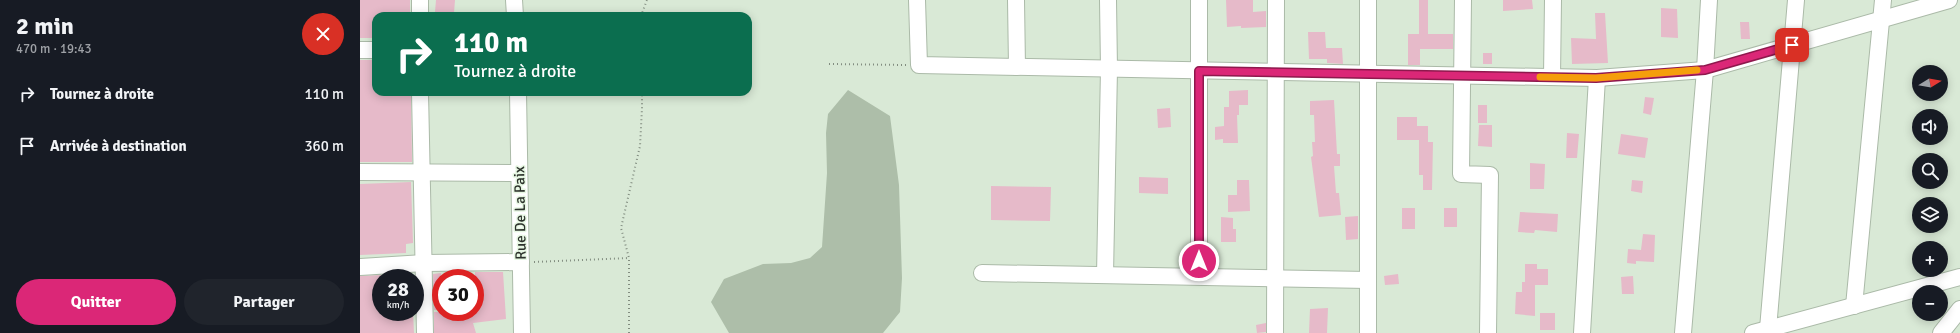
<!DOCTYPE html>
<html lang="fr">
<meta charset="utf-8">
<style>
body{margin:0;font-family:Signika,sans-serif;background:#20242c;color:#f1f3f6;height:100vh;display:flex;flex-direction:column;font-size:15px;white-space:nowrap}
*{box-sizing:border-box;margin:0}
p{font-size:13px;color:#9ea1a6}
.icon{flex:none;width:22px;height:22px;fill:none;stroke:currentColor;stroke-width:2;stroke-linecap:round;stroke-linejoin:round}
.map{position:relative;flex:1;overflow:hidden}
.details{display:flex;flex-direction:column;background:#171b24;width:360px}
.details>*{flex:none}
.top-card{position:absolute;left:12px;top:12px;width:380px;height:84px;border-radius:12px;box-shadow:0 2px 10px #0003;background:#0b6e4f;color:#fff;overflow:hidden}
.needle{width:26px;rotate:79deg}
.tools{position:absolute;left:1552px;top:65px;display:grid;gap:8px}
.tools a{display:grid;place-items:center;width:36px;height:36px;border-radius:50%;background:#171b24;box-shadow:0 2px 10px #0003;font-size:20px}
.speed{position:absolute;left:12px;top:269px;display:flex;gap:8px;font-size:20px;font-weight:700;text-align:center}
.speed>*{display:grid;place-content:center;width:52px;height:52px;border-radius:50%;background:#171b24;box-shadow:0 2px 10px #0003;line-height:1}
.speed small{font-size:10px;font-weight:400}
.speed .limit{border:6px solid #d22;background:#fff;color:#111}
.pin{position:absolute;display:grid;place-items:center;width:34px;height:34px;color:#fff;margin:-17px;border-radius:8px;box-shadow:0 2px 6px #0006}
.me{position:absolute;width:44px;margin:-22px;rotate:0deg;stroke-linejoin:round;filter:drop-shadow(0 0 3px #0008)}
.turn{display:flex;align-items:center;gap:14px;height:84px;padding:0 16px;font-size:18px}
.turn .icon{width:52px;height:52px;stroke-width:2.5}
.turn b{display:block;font-size:28px;line-height:34px}
.round{display:grid;place-items:center;flex:none;width:42px;height:42px;border-radius:21px;background:#20242c}
.overview{display:flex;align-items:center;justify-content:space-between;height:68px;padding:0 16px}
h1{font-size:24px;font-weight:700;line-height:30px}
.cta{display:flex;gap:8px;margin-top:auto;padding:8px 16px}
.cta a{flex:1;height:46px;border-radius:24px;background:#db2777;color:#fff;font-size:16px;font-weight:700;line-height:46px;text-align:center}
.cta a+a{background:#20242c;color:#f1f3f6}
ul{padding:0;list-style:none}
li{display:flex;align-items:center;gap:12px;height:52px;padding:0 16px}
li div{flex:1}
li b{display:block;font-size:15px}
li em{font-style:normal}
main{display:flex;flex:1;min-height:0}
.map>svg:first-child{display:block}
</style>
<main>
<section class="details">
<div class="overview"><div><h1>2 min</h1><p>470 m · 19:43</p></div><a class="round" style="background:#d93025;color:#fff"><svg class="icon" aria-label="close" viewBox="0 0 24 24"><path d="M6 6l12 12M18 6L6 18"/></svg></a></div>
<ul>
<li><svg class="icon" aria-label="right" viewBox="0 0 24 24"><path d="M7 20v-9h11M14 6l5 5-5 5"/></svg><div><b>Tournez à droite</b></div><em>110 m</em></li>
<li><svg class="icon" aria-label="arrive" viewBox="0 0 24 24"><path d="M6 21V4h12l-3 4 3 4H6"/></svg><div><b>Arrivée à destination</b></div><em>360 m</em></li>
</ul>
<div class="cta"><a>Quitter</a><a>Partager</a></div>
</section>
<div class="map">
<svg width="1600" height="333" viewBox="0 0 1600 333">
<rect width="100%" height="100%" fill="#d9e9d6"/>
<polygon fill="#adbea9" points="488,90 530,116 539,185 542,278 540,312 523,333 369,333 351,302 364,279 403,264 431,263 450,258 462,247 467,173 466,133 468,114"/>
<g fill="#e6bac9">
<polygon points="0,0 50,0 50,16 16,16 16,38 0,38"/>
<polygon points="76,0 95,0 94,13 75,12"/>
<polygon points="866,0 893,0 893,12 906,11 906,27 881,28 881,26 867,27"/>
<polygon points="1059,0 1068,0 1068,34 1093,34 1093,49 1060,49 1060,65 1048,65 1048,34 1059,34"/>
<polygon points="1143,0 1172,0 1173,9 1143,11"/>
<polygon points="1301,8 1317,9 1318,38 1301,37"/>
<polygon points="1235,13 1245,13 1248,63 1212,64 1211,38 1236,39"/>
<polygon points="1380,22 1389,22 1390,39 1381,39"/>
<polygon points="948,32 965,32 966,48 982,48 983,64 967,63 967,59 949,59"/>
<rect x="1123" y="53" width="9" height="11"/>
<polygon points="0,60 16,60 16,92 51,92 52,162 0,162"/>
<polygon points="888,90 888,105 879,105 879,115 877,115 878,143 863,143 863,139 855,140 855,127 864,126 864,107 869,107 869,91"/>
<polygon points="1285,97 1294,98 1291,115 1283,113"/>
<polygon points="974,100 977,154 980,154 980,166 974,166 976,193 979,193 981,215 959,217 951,157 953,156 952,142 955,142 954,115 950,115 950,101"/>
<rect x="1118" y="105" width="9" height="18"/>
<polygon points="810,108 811,127 798,128 797,109"/>
<polygon points="1037,117 1057,117 1057,126 1068,126 1068,142 1073,142 1072,190 1063,190 1063,175 1059,175 1059,140 1037,140"/>
<polygon points="1119,125 1132,125 1132,147 1118,146"/>
<polygon points="1207,133 1219,134 1217,158 1206,158"/>
<polygon points="1261,134 1288,138 1285,158 1258,154"/>
<polygon points="1170,163 1185,164 1184,189 1170,189"/>
<polygon points="779,177 808,178 808,194 779,193"/>
<polygon points="877,180 889,180 890,211 868,212 868,195 877,195"/>
<polygon points="1272,180 1283,181 1282,193 1271,191"/>
<polygon points="51,182 53,243 46,244 46,253 0,255 0,184"/>
<polygon points="631,186 691,187 690,221 631,220"/>
<rect x="1042" y="208" width="13" height="21"/>
<rect x="1084" y="208" width="13" height="19"/>
<polygon points="1160,212 1198,214 1197,232 1175,230 1174,233 1158,232"/>
<polygon points="998,216 998,239 986,240 985,217"/>
<polygon points="861,217 873,218 873,229 876,229 876,242 861,242"/>
<polygon points="1283,234 1295,235 1294,262 1276,261 1276,264 1267,263 1268,249 1281,250"/>
<polygon points="1165,264 1177,264 1177,269 1188,269 1188,285 1175,285 1175,316 1155,314 1156,292 1162,292 1162,282 1165,282"/>
<polygon points="115,272 143,272 146,319 113,323 116,333 74,333 74,312 115,312"/>
<polygon points="81,273 81,310 74,310 73,274"/>
<polygon points="1038,274 1039,284 1025,285 1024,276"/>
<polygon points="21,275 21,312 53,312 54,333 0,333 0,276"/>
<polygon points="1273,276 1274,294 1262,294 1261,277"/>
<polygon points="968,308 967,333 949,333 950,309"/>
<rect x="1180" y="313" width="15" height="17"/>
<polygon points="906,323 906,332 897,333 896,325"/>
</g>
<g fill="none" stroke-linecap="round" stroke-linejoin="round">
<g stroke="#abbaa8" stroke-width="18">
<g id="minor">
<polyline points="154,0 155,16"/>
<polyline points="557,0 559,65 1237,78 1345,70 1589,0"/>
<polyline points="656,0 657,67"/>
<polyline points="1008,0 1008,333"/>
<polyline points="1103,0 1101,174 1130,175 1128,333"/>
<polyline points="60,16 60,0"/>
<polyline points="0,50 16,50"/>
<polyline points="1192,77 1193,0"/>
<polyline points="60,92 65,333"/>
<polyline points="158,92 162,333"/>
<polyline points="0,172 159,173"/>
<polyline points="0,267 64,263 161,262"/>
<polyline points="622,273 1008,280"/>
<polyline points="745,275 749,69 748,0"/>
<polyline points="839,276 839,0"/>
<polyline points="1494,306 1523,0"/>
<polyline points="1408,329 1436,0"/>
<polyline points="915,333 916,0"/>
<polyline points="1222,333 1237,78"/>
<polyline points="1323,333 1345,70 1349,0"/>
<polyline points="1393,333 1600,277"/>
<polyline points="1581,333 1600,309"/>
</g>
</g>
<g stroke="#828d80" stroke-width="2" stroke-dasharray="1 3" stroke-linecap="butt">
<polyline points="281,16 287,0"/>
<polyline points="469,64 546,65"/>
<polyline points="174,262 269,258"/>
<polyline points="269,333 269,258 261,228 280,146 282,108 282,92"/>
</g>
<use href="#minor" stroke="#fff" stroke-width="16"/>
</g>
<g fill="none" stroke-linecap="round" stroke-linejoin="round">
<g stroke="#8e194d" stroke-width="10">
<polyline id="route" points="839,261 839,71 1236,78 1345,70 1432,45"/>
</g>
<use href="#route" stroke="#db2777" stroke-width="7"/>
<polyline stroke="#f59e0b" stroke-width="7" points="1180,77 1236,78 1337,70"/>
</g>
<g text-anchor="middle" dominant-baseline="central" stroke-width="3" stroke-linejoin="round" paint-order="stroke">
<g font-size="15" fill="#2c322b" stroke="#e7f7e3">
<text transform="translate(160 213) rotate(-91)">Rue De La Paix</text>
</g>
</g>
</svg>
<div class="tools">
<a><svg class="needle" viewBox="-14 -14 28 28"><path d="M0-13l5 13h-10z" fill="#e53935"/><path d="M0 13l5-13h-10z" fill="#9ea1a6"/></svg></a>
<a><svg class="icon" aria-label="sound" viewBox="0 0 24 24"><path d="M4 9h4l5-4v14l-5-4H4zM17 9q2 3 0 6"/></svg></a>
<a><svg class="icon" aria-label="search" viewBox="0 0 24 24"><circle cx="10" cy="10" r="6"/><path d="M15 15l6 6"/></svg></a>
<a><svg class="icon" aria-label="layers" viewBox="0 0 24 24"><path d="M12 4l9 5-9 5-9-5zM3 14l9 5 9-5"/></svg></a>
<a>+</a>
<a>−</a>
</div>
<div class="speed"><div>28<small>km/h</small></div><div class="limit">30</div></div>
<div class="pin" style="left:1432px;top:45px;background:#d93025"><svg class="icon" aria-label="arrive" viewBox="0 0 24 24"><path d="M6 21V4h12l-3 4 3 4H6"/></svg></div>
<svg class="me" style="left:839px;top:261px" viewBox="-20 -20 40 40"><circle r="17" fill="#db2777" stroke="#fff" stroke-width="3"/><path d="M0-11L8 9 0 5-8 9z" fill="#fff"/></svg>
<div class="top-card">
<div class="turn"><svg class="icon" aria-label="right" viewBox="0 0 24 24"><path d="M7 20v-9h11M14 6l5 5-5 5"/></svg><div><b>110 m</b>Tournez à droite</div></div>
</div>
</div>
</main>
